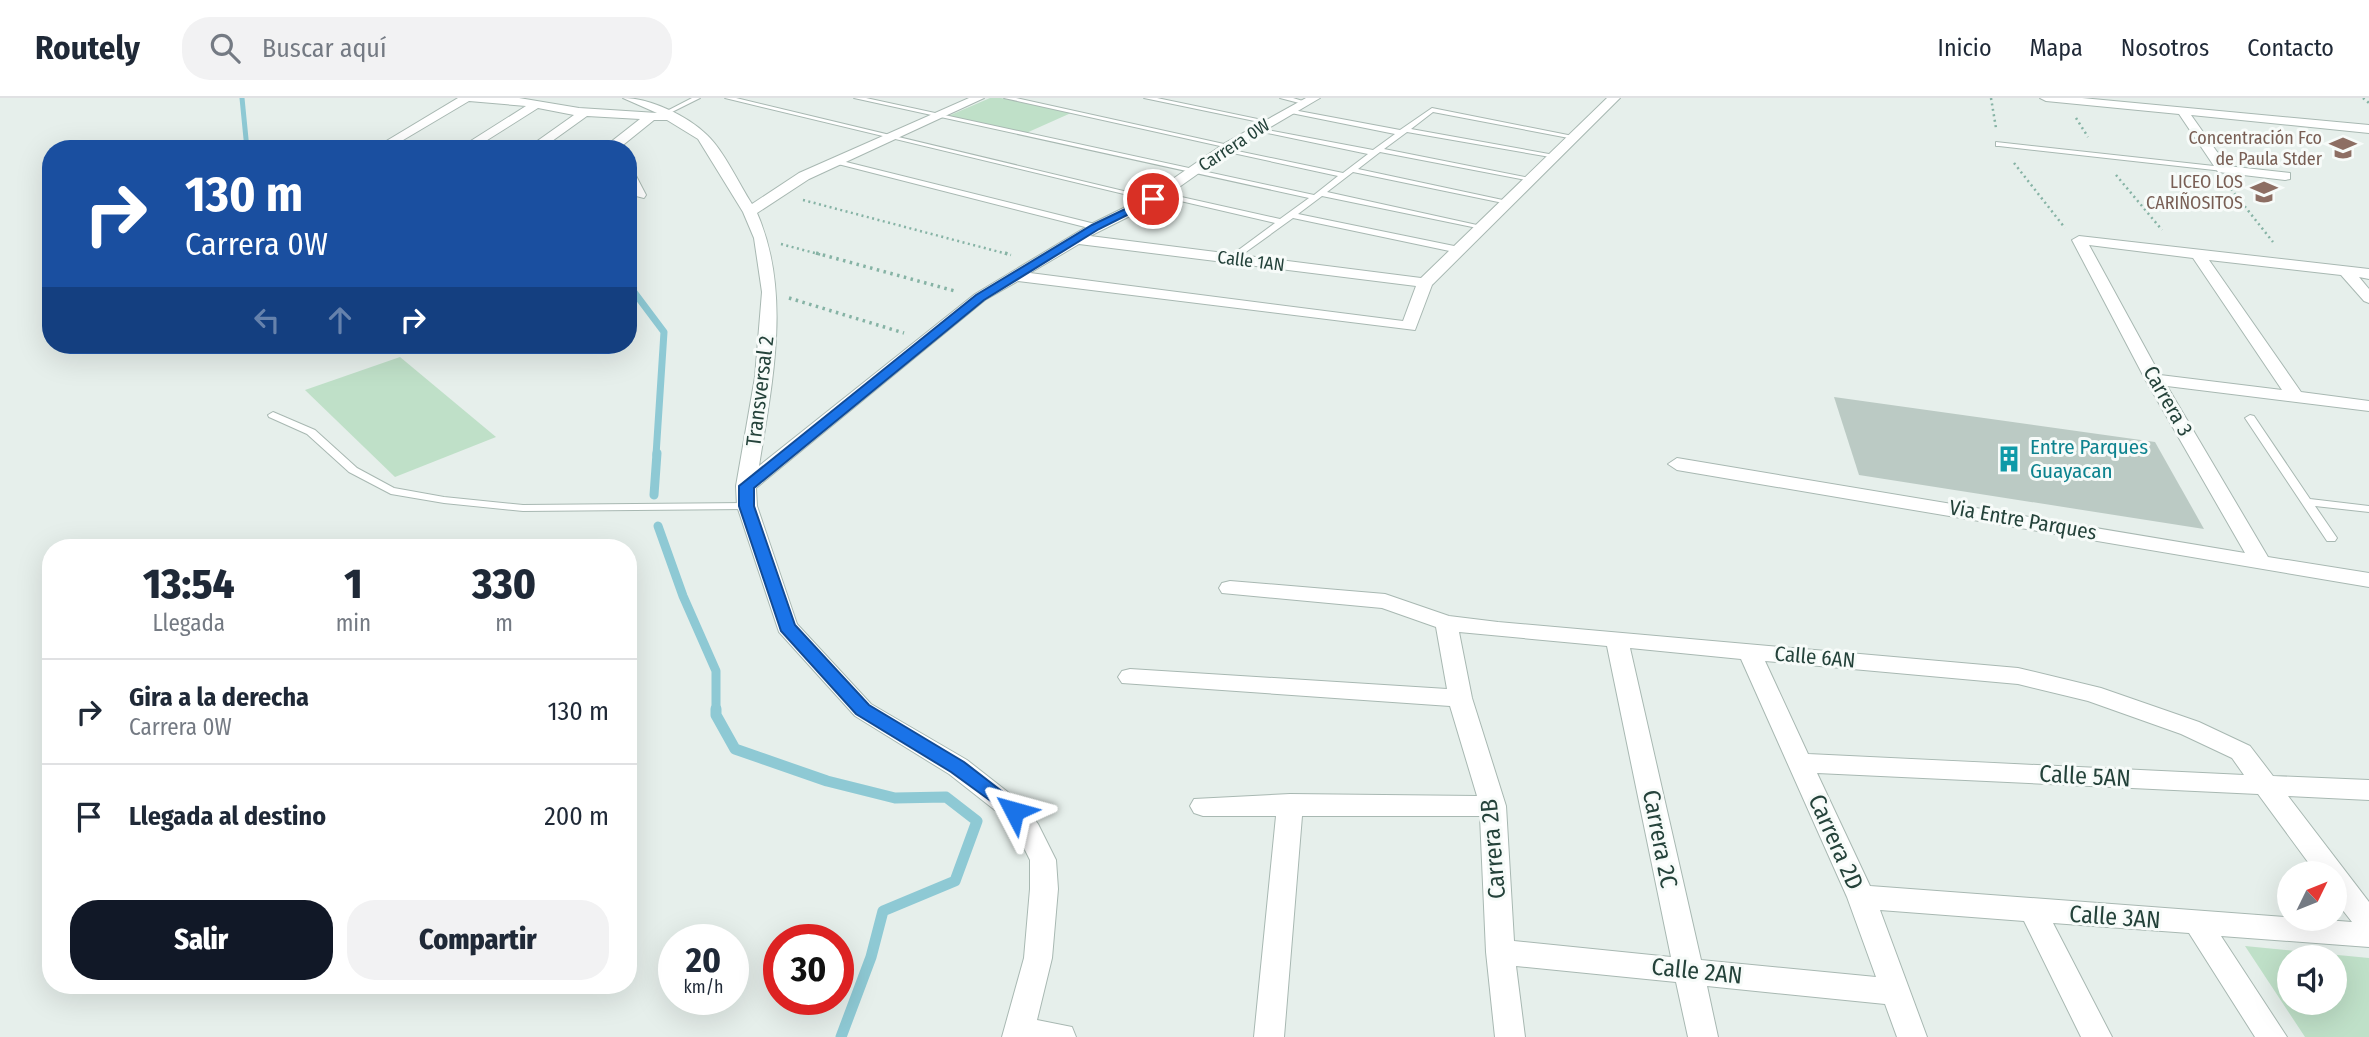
<!DOCTYPE html>
<html lang="es">
<meta charset="utf-8">
<style>
body{margin:0;font-family:"Fira Sans Condensed",sans-serif;background:#f2f2f3;color:#1f2937;height:100vh;display:flex;flex-direction:column;font-size:26px;white-space:nowrap}
*{box-sizing:border-box;margin:0}
p{font-size:23px;color:#747a83}
.icon{flex:none;width:38px;height:38px;fill:none;stroke:currentColor;stroke-width:2;stroke-linecap:round;stroke-linejoin:round}
.map{position:relative;flex:1;overflow:hidden}
.details{position:absolute;left:42px;top:441px;width:595px;height:455px;display:flex;flex-direction:column;background:#fff;border-radius:28px;box-shadow:0 7px 28px #0002}
.details>*{flex:none}
.banner{position:absolute;left:42px;top:42px;width:595px;height:214px;border-radius:28px;box-shadow:0 7px 28px #0002;background:#1a4fa0;color:#fff;overflow:hidden}
.needle{width:46px;rotate:47deg}
.controls{position:absolute;left:2277px;top:763px;display:grid;gap:14px}
.controls a{display:grid;place-items:center;width:70px;height:70px;border-radius:50%;background:#fff;box-shadow:0 7px 28px #0002;font-size:35px}
.speed{position:absolute;left:658px;top:826px;display:flex;gap:14px;font-size:35px;font-weight:700;text-align:center}
.speed>*{display:grid;place-content:center;width:91px;height:91px;border-radius:50%;background:#fff;box-shadow:0 7px 28px #0002;line-height:1}
.speed small{font-size:18px;font-weight:400}
.speed .limit{border:10px solid #d22;background:#fff;color:#111}
.pin{position:absolute;display:grid;place-items:center;width:60px;height:60px;color:#fff;margin:-30px;border:4px solid #fff;border-radius:50%;box-shadow:0 2px 7px #0007}
.me{position:absolute;width:77px;margin:-38px;rotate:309deg;stroke-linejoin:round;filter:drop-shadow(0 0 5px #0008)}
.turn{display:flex;align-items:center;gap:24px;height:147px;padding:0 28px;font-size:32px}
.turn .icon{width:91px;height:91px;stroke-width:2.5}
.turn b{display:block;font-size:49px;line-height:60px}
.lanes{display:flex;align-items:center;height:66px;padding:0 28px;background:#0003;justify-content:center;gap:35px;direction:ltr}
.lanes .off{opacity:.35}
.eta{display:flex;justify-content:space-evenly;align-items:center;height:119px;text-align:center}
.eta b{font-size:42px;font-weight:800;line-height:49px}
.primary-button{display:flex;gap:14px;margin-top:auto;padding:14px 28px}
.primary-button a{flex:1;height:80px;border-radius:28px;background:#111827;color:#fff;font-size:28px;font-weight:800;line-height:80px;text-align:center}
.primary-button a+a{background:#f2f2f3;color:#1f2937}
ul{padding:0;list-style:none}
li{display:flex;align-items:center;gap:21px;height:105px;padding:0 28px;border-top:2px solid #e0e1e3}
li div{flex:1}
li b{display:block;font-size:26px}
li em{font-style:normal}
header{display:flex;align-items:center;gap:42px;box-sizing:border-box;height:98px;padding:0 35px;background:#fff;border-bottom:2px solid #e0e1e3}
header strong{font-size:33px}
nav{display:flex;gap:38px;margin-inline-start:auto;font-size:24px}
.search{width:490px;height:63px;background:#f2f2f3;display:flex;align-items:center;gap:18px;box-sizing:border-box;padding:0 24px;border-radius:28px;color:#747a83;font-size:26px}
.map>svg:first-child{display:block}
</style>
<header>
<strong>Routely</strong>
<div class="search"><svg class="icon" aria-label="search" viewBox="0 0 24 24"><circle cx="10" cy="10" r="6"/><path d="M15 15l6 6"/></svg>Buscar aquí</div>
<nav><a>Inicio</a><a>Mapa</a><a>Nosotros</a><a>Contacto</a></nav>
</header>
<div class="map">
<svg width="2369" height="939" viewBox="0 0 2369 939">
<rect width="100%" height="100%" fill="#e6efeb"/>
<g fill="#bfe0c8" fill-rule="evenodd">
<polygon points="990,0 1001,0 1071,15 1024,36 946,19"/>
<polygon points="400,259 496,339 395,379 305,292"/>
<path d="M2245 848 2369 860V939H2305ZM2289 859H2334V905H2289Z"/>
</g>
<g fill="none" stroke-linecap="round" stroke-linejoin="round">
<polyline stroke="#8ec9d4" stroke-width="5" points="242,0 247,51"/>
<polyline stroke="#8ec9d4" stroke-width="7" points="628,186 664,234 656,357"/>
<g stroke="#8ec9d4" stroke-width="9">
<polyline points="654,397 657,355"/>
<polyline points="658,428 683,498 716,573 716,613"/>
</g>
<polyline stroke="#8ec9d4" stroke-width="11" points="716,611 716,617 735,651 827,683 895,700 946,699 977,723 955,783 883,813 871,859 841,939"/>
</g>
<polygon fill="#bbcac4" points="1834,299 2155,344 2204,431 1859,377"/>
<g fill="none" stroke-linecap="round" stroke-linejoin="round">
<g stroke="#a8b8b2" stroke-width="2">
<g id="service">
<polygon points="692,0 700,0 668,16 663,15"/>
<polygon points="725,0 736,0 1157,101 1153,103"/>
<polygon points="854,0 866,0 1314,97 1338,78 1219,52 1223,50 1343,75 1368,56 1253,32 1257,30 1373,52 1395,36 1286,14 1285,13 1288,11 1400,32 1432,10 1578,39 1574,41 1433,14 1411,31 1560,58 1556,60 1407,34 1384,51 1535,81 1531,83 1380,54 1358,71 1512,104 1508,106 1353,74 1327,94 1486,129 1482,131 1322,98 1298,116 1459,149 1463,152 1459,155 1293,120 1232,164 1229,163 1229,159 1275,125 1159,98 1159,94 1280,121 1309,100"/>
<polygon points="1004,0 1016,0 1233,48 1229,50"/>
<polygon points="1144,0 1157,0 1272,24 1269,26"/>
<polygon points="1280,0 1293,0 1306,4 1303,6"/>
<polygon points="1996,44 2223,69 2227,71 2223,73 1999,48 1996,48"/>
<polygon points="834,61 1099,127 1100,129 1093,131 834,65"/>
<polygon points="273,314 315,332 357,370 394,390 444,399 523,407 747,405 753,408 747,411 523,413 444,405 391,396 349,374 307,336 269,319 268,317"/>
<polygon points="2250,317 2254,318 2310,401 2369,408 2369,414 2315,408 2337,440 2335,443 2327,443 2245,320"/>
</g>
</g>
<g stroke="#a8b8b2" stroke-width="2">
<g id="minor">
<path d="M458 0H519L579 10 657 15 623 0C650 0 688 18 707 37 724 53 739 86 752 106L799 75 969 0H984L809 81 757 115C792 195 772 285 759 368L975 196 1091 126 1148 98 1225 45 1306 0H1320L1233 51 1158 104 1090 138 1421 180 1607 0H1620L1432 187 1415 232 1018 183 985 202 756 390 757 408 797 526 871 606 967 662 1023 706 1038 726 1056 762 1058 791 1052 860 1037 922 1072 929 1076 939H1002L1024 860 1030 791V762L1018 738 1005 720 949 676 855 618 779 534 737 408 736 388 755 279 762 194 754 140 743 114 698 41 667 22H654L623 47 624 51H612V43L640 21 587 18 541 51H526L574 17 538 10 473 51H458L526 8 469 3 388 51H373ZM1079 146 1416 188 1403 223 1030 175Z"/>
<polygon points="2040,0 2082,0 2369,27 2369,35 2191,17 2227,68 2290,75 2290,81 2285,82 2218,74 2179,16 2046,3"/>
<polygon points="628,70 634,74 646,97 644,100 632,97 628,88"/>
<path d="M2079 138 2369 171V181L2359 179 2369 191V205L2364 203 2341 177 2209 162 2301 294 2369 303V313L2167 288 2268 459 2369 475V489L1677 372 1668 366 1677 360 2245 455 2145 281 2072 142ZM2089 147 2193 160 2282 292 2160 277Z"/>
<path d="M1230 483 1385 496 1449 518 1498 524 2018 570 2101 590 2199 624 2250 648 2273 678 2369 682V702L2288 698 2369 804V849L2221 838 2287 939H2255L2189 835 2053 825 2112 939H2081L2024 823 1880 812 1927 939H1897L1885 906 1707 888 1718 939H1688L1676 884 1516 868 1525 939H1495L1486 854 1480 718H1302L1284 939H1254L1276 718H1203L1194 715 1190 708 1194 701 1290 696 1477 698 1450 608 1122 585 1118 579 1122 573 1130 571 1447 591 1436 529 1382 510 1222 495 1219 490 1222 485ZM1459 534 1607 548 1671 859 1514 843 1506 708 1472 600ZM1630 550 1741 561 1847 799 1876 879 1701 862ZM1765 563 2018 586 2088 603 2181 636 2232 660 2244 677 1808 656ZM1817 675 2258 696 2316 775H2334V801L2352 824 1870 788Z"/>
</g>
</g>
<g stroke="#86b3a5" stroke-width="2.5" stroke-dasharray="2 3.5" stroke-linecap="butt">
<polyline points="1991,0 1996,30"/>
<polyline points="2363,0 2369,5"/>
<polyline points="2076,20 2088,39"/>
<polyline points="2014,65 2065,130"/>
<polyline points="2116,77 2162,132"/>
<polyline points="2231,91 2273,144"/>
<polyline points="803,102 1011,157"/>
<polyline points="781,146 822,157"/>
</g>
<g stroke="#86b3a5" stroke-width="3.5" stroke-dasharray="2.5 4.5" stroke-linecap="butt">
<polyline points="816,155 955,193"/>
<polyline points="1005,155 1011,157"/>
<polyline points="789,200 904,235"/>
</g>
<use href="#service" fill="#fff" fill-rule="evenodd"/>
<use href="#minor" fill="#fff" fill-rule="evenodd"/>
</g>
<polygon fill="#1a73e8" stroke="#114b97" stroke-width="2" points="1150,99 1159,101 1099,131 984,202 754,390 754,408 795,527 869,607 964,664 1021,708 1023,713 1021,718 1014,720 951,674 856,616 781,533 739,408 739,388 976,197 1092,127"/>
<defs>
<g id="school-bare" transform="scale(2.1)"><path d="M0-5L7-2L0 1L-7-2ZM-4 1L0 2.5L4 1V4Q0 6-4 4Z" fill="#8d6e63" stroke="#f7fbf9" stroke-width="2.5" paint-order="stroke"/></g>
<g id="building-bare" transform="scale(2.1)"><path d="M-4-6H4V6H1V3H-1V6H-4ZM-2.5-4.3h1.7v1.8h-1.7ZM.8-4.3h1.7v1.8H.8ZM-2.5-1h1.7V.8h-1.7ZM.8-1h1.7V.8H.8Z" fill="#0f9aa8" stroke="#f7fbf9" stroke-width="2.5" paint-order="stroke"/></g>
</defs>
<g fill-rule="evenodd">
<use href="#school-bare" x="2343" y="50"/>
<use href="#school-bare" x="2264" y="94"/>
<use href="#building-bare" x="2009" y="361"/>
</g>
<g text-anchor="middle" dominant-baseline="central" stroke-width="6" stroke-linejoin="round" paint-order="stroke">
<g font-size="18" fill="#785e54" stroke="#f7fbf9" text-anchor="end">
<text x="2322" y="40">Concentración Fco<tspan x="2322" dy="21">de Paula Stder</tspan></text>
<text x="2243" y="84">LICEO LOS<tspan x="2243" dy="21">CARIÑOSITOS</tspan></text>
</g>
<g font-size="18" fill="#24423a" stroke="#f7fbf9">
<text transform="translate(1234 47) rotate(-33)">Carrera 0W</text>
<text transform="translate(1251 163) rotate(7)">Calle 1AN</text>
</g>
<g font-size="21" fill="#24423a" stroke="#f7fbf9">
<text transform="translate(760 293) rotate(-83)">Transversal 2</text>
<text transform="translate(2168 303) rotate(60)">Carrera 3</text>
<text transform="translate(2023 422) rotate(10)">Via Entre Parques</text>
<text transform="translate(1815 559) rotate(5)">Calle 6AN</text>
</g>
<g font-size="21" fill="#0d838f" stroke="#f7fbf9" text-anchor="start">
<text x="2030" y="349">Entre Parques<tspan x="2030" dy="24">Guayacan</tspan></text>
</g>
<g font-size="24" fill="#24423a" stroke="#f7fbf9">
<text transform="translate(2085 678) rotate(3)">Calle 5AN</text>
<text transform="translate(1660 741) rotate(79)">Carrera 2C</text>
<text transform="translate(1836 744) rotate(66)">Carrera 2D</text>
<text transform="translate(1493 751) rotate(-95)">Carrera 2B</text>
<text transform="translate(2115 819) rotate(4)">Calle 3AN</text>
<text transform="translate(1697 873) rotate(6)">Calle 2AN</text>
</g>
</g>
</svg>
<div class="controls">
<a><svg class="needle" viewBox="-14 -14 28 28"><path d="M0-13l5 13h-10z" fill="#e53935"/><path d="M0 13l5-13h-10z" fill="#747a83"/></svg></a>
<a><svg class="icon" aria-label="sound" viewBox="0 0 24 24"><path d="M4 9h4l5-4v14l-5-4H4zM17 9q2 3 0 6"/></svg></a>
</div>
<div class="speed"><div>20<small>km/h</small></div><div class="limit">30</div></div>
<div class="pin" style="left:1153px;top:101px;background:#d93025"><svg class="icon" aria-label="arrive" viewBox="0 0 24 24"><path d="M6 21V4h12l-3 4 3 4H6"/></svg></div>
<svg class="me" style="left:1014px;top:713px" viewBox="-20 -20 40 40"><path d="M0-17L14 15 0 8-14 15z" fill="#1a73e8" stroke="#fff" stroke-width="4"/></svg>
<div class="banner">
<div class="turn"><svg class="icon" aria-label="right" viewBox="0 0 24 24"><path d="M7 20v-9h11M14 6l5 5-5 5"/></svg><div><b>130 m</b>Carrera 0W</div></div>
<div class="lanes"><svg class="icon off" aria-label="left" viewBox="0 0 24 24"><path d="M17 20v-9H6M10 6l-5 5 5 5"/></svg><svg class="icon off" aria-label="ahead" viewBox="0 0 24 24"><path d="M12 20V5M6 11l6-6 6 6"/></svg><svg class="icon" aria-label="right" viewBox="0 0 24 24"><path d="M7 20v-9h11M14 6l5 5-5 5"/></svg></div>
</div>
<section class="details">
<div class="eta">
<div><b>13:54</b><p>Llegada</p></div>
<div><b>1</b><p>min</p></div>
<div><b>330</b><p>m</p></div>
</div>
<ul>
<li><svg class="icon" aria-label="right" viewBox="0 0 24 24"><path d="M7 20v-9h11M14 6l5 5-5 5"/></svg><div><b>Gira a la derecha</b><p>Carrera 0W</p></div><em>130 m</em></li>
<li><svg class="icon" aria-label="arrive" viewBox="0 0 24 24"><path d="M6 21V4h12l-3 4 3 4H6"/></svg><div><b>Llegada al destino</b></div><em>200 m</em></li>
</ul>
<div class="primary-button"><a>Salir</a><a>Compartir</a></div>
</section>
</div>
